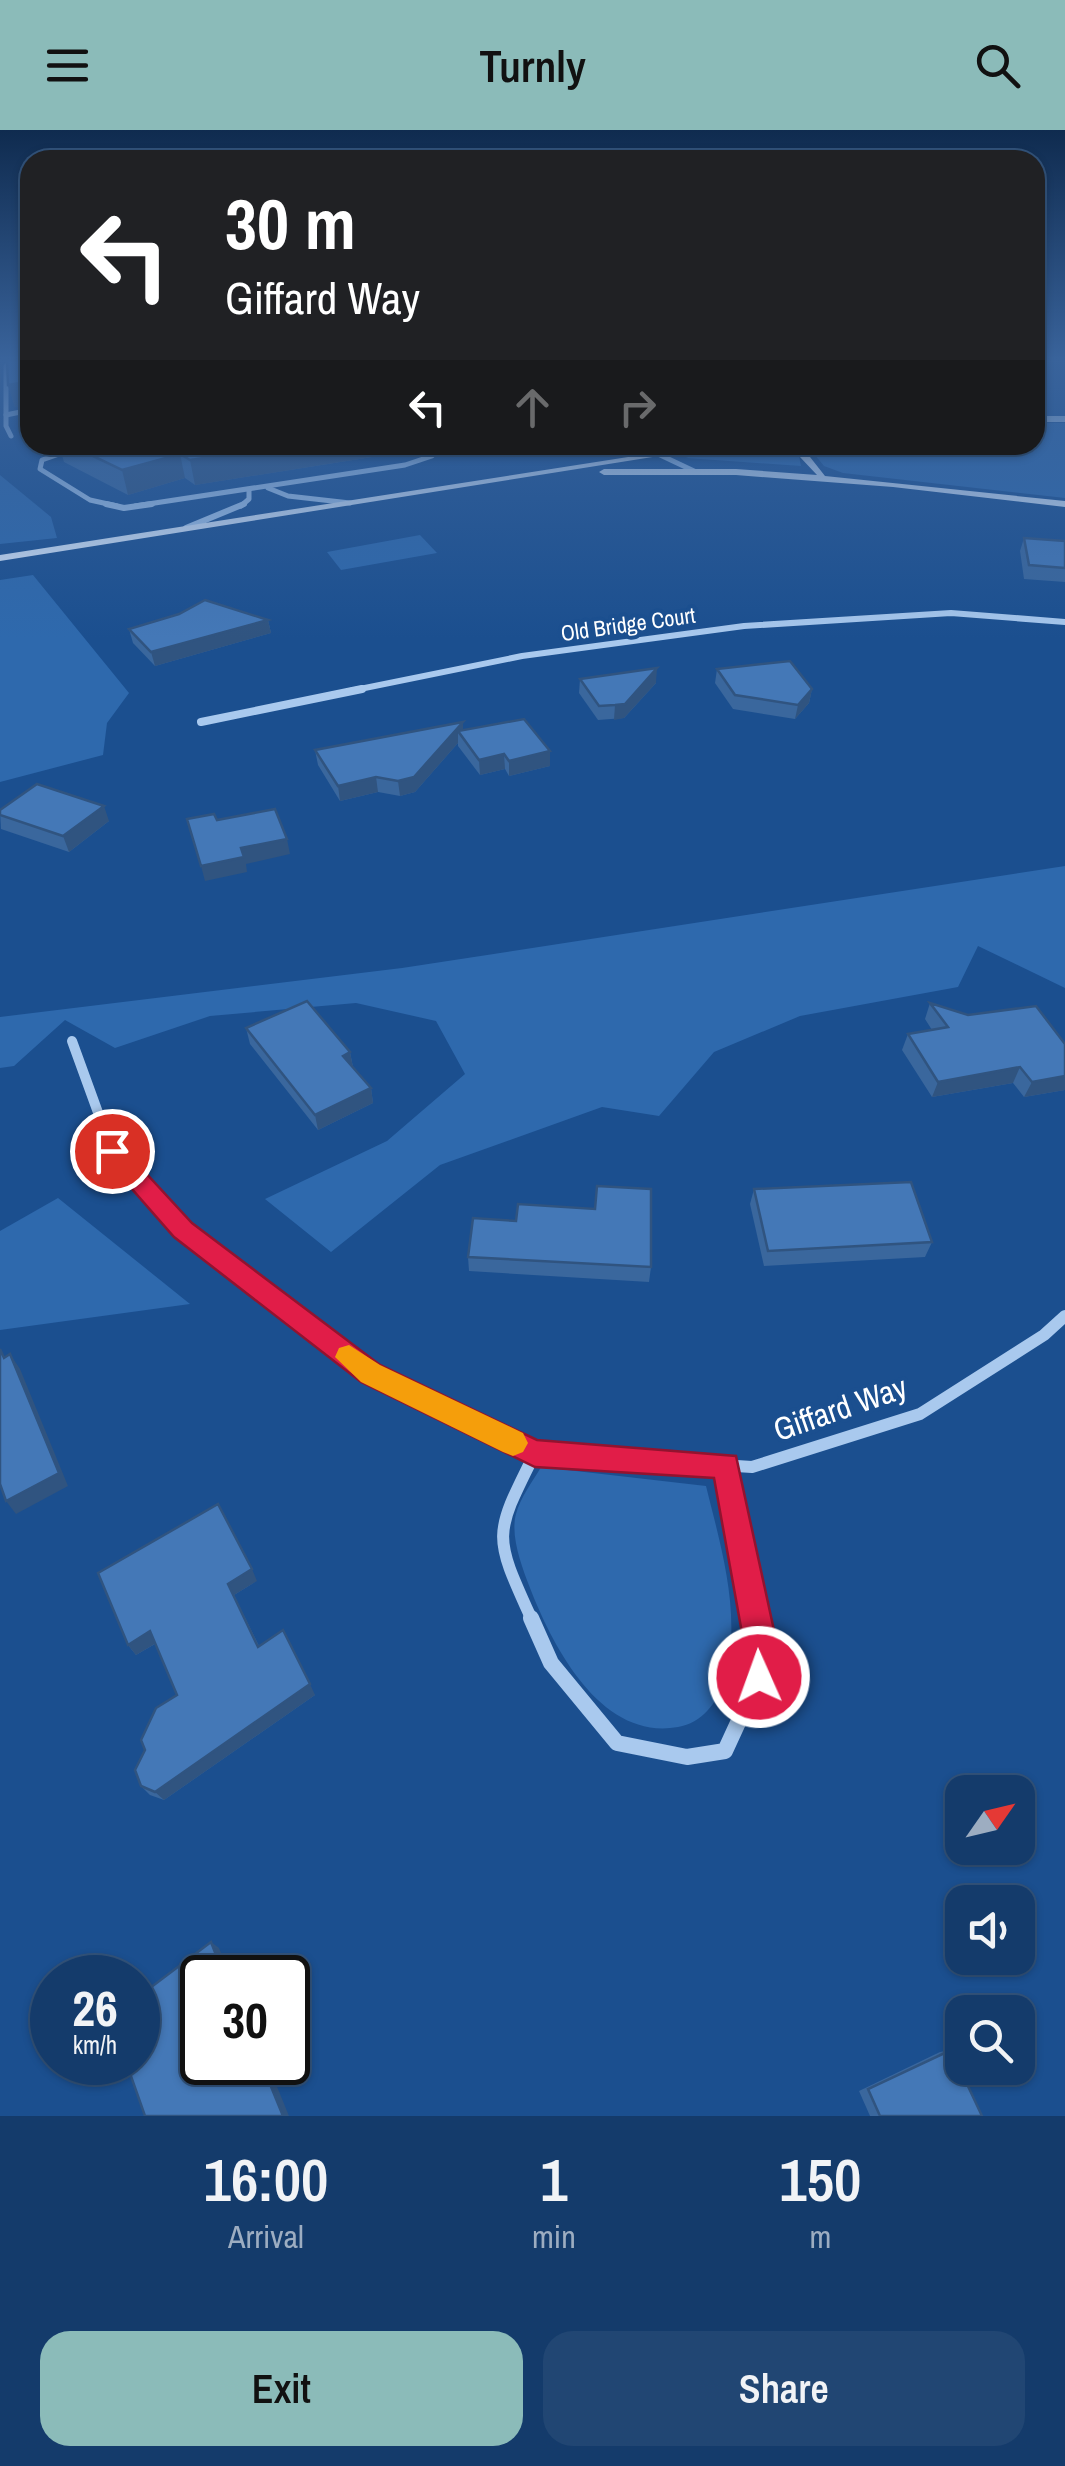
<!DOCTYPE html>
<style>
body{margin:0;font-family:"Archivo Narrow",sans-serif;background:#214673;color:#f1f3f6;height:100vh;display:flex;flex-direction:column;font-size:38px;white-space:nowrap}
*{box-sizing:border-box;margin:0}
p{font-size:32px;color:#9dadc1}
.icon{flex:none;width:55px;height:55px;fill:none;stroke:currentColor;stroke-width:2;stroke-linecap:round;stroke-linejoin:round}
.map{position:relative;height:1986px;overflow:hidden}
.panel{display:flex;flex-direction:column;background:#143b6b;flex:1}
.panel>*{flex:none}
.guide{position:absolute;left:20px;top:20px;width:1025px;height:305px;border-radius:30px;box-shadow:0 2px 8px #0004,0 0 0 2px #33557e;background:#202124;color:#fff;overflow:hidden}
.needle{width:65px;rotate:56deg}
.buttons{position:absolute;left:945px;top:1645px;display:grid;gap:20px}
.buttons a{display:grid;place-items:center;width:90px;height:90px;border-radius:20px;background:#143b6b;box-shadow:0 2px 8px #0004,0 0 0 2px #33557e;font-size:50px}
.speed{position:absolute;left:30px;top:1825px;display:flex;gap:20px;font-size:50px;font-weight:700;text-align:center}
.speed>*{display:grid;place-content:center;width:130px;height:130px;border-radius:50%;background:#143b6b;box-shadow:0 2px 8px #0004,0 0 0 2px #33557e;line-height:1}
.speed small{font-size:25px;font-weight:400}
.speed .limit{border:5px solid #111;border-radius:15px;background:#fff;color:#111}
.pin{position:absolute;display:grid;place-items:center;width:85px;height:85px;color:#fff;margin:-42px;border:5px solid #fff;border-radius:50%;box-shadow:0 2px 10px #0007}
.me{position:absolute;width:110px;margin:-55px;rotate:358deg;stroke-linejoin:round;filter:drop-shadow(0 0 8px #0008)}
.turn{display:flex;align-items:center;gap:35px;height:210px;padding:0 40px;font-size:45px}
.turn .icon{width:130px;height:130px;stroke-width:2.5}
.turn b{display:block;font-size:70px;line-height:85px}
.lanes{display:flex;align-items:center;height:95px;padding:0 40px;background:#0003;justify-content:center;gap:50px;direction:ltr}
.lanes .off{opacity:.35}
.eta{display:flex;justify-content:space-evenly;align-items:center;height:170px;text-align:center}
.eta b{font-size:60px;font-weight:600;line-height:70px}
.primary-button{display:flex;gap:20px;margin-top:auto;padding:20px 40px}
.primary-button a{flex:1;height:115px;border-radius:30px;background:#8bbbb9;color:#111;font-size:40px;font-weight:600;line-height:115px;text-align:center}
.primary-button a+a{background:#214673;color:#f1f3f6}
header{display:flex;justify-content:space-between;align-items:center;height:130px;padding:0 40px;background:#8bbbb9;color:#111;font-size:45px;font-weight:600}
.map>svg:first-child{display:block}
</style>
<header><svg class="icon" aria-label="menu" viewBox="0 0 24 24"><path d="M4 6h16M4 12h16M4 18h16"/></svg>Turnly<svg class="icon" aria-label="search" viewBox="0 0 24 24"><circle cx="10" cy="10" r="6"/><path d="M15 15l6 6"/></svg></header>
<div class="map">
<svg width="1065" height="1986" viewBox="0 0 1065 1986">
<rect width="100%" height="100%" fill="#1b4f8f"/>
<g fill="#2e69ad">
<polygon points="1035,293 1065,293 1065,368 843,343 824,336 815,325 819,315 1035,315"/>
<polygon points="797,316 801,336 686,328 691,326"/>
<polygon points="0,345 51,387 57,408 0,414"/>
<polygon points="420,405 437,423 341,440 327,422"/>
<polygon points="33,445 129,563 107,593 103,625 0,652 0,450"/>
<polygon points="1065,736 1065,858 978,816 958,857 800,886 714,922 659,986 602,977 440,1035 331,1122 265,1069 387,1011 465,944 436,891 356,873 210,886 115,918 65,890 14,936 0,938 0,887 402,838"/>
<polygon points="58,1068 190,1174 0,1200 0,1101"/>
<path d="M541 1337 706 1356C721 1417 743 1488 724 1551 717 1573 702 1593 678 1597 601 1611 553 1517 530 1458 522 1437 510 1406 516 1384 520 1368 533 1351 541 1337Z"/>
</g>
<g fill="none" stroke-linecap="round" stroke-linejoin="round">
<g stroke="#a9c9ee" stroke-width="5">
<polyline points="6,285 30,280"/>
<polyline points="11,306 6,296 6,236 18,230"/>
<polyline points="85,315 42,330 40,339 90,370 117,376"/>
<polyline points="639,315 694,341"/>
<polyline points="268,358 288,366 350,373"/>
<polyline points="135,376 405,335 432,326 441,315"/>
<polyline points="241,376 249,369 249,360"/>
</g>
<g stroke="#a9c9ee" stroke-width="6">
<polyline points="106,374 124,378 152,374"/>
<polyline points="186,398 244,374"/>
<polyline points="350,561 522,526 744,496 951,483 1065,492"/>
</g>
<polyline stroke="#a9c9ee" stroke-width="8" points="201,592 362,559"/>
<polyline stroke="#a9c9ee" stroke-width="10" points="72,911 112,1021 185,1102"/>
<g stroke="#a9c9ee" stroke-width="12">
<polyline points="182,1099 370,1243 535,1323 752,1337 920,1284 1044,1205 1065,1186"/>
<polyline points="726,1335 755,1490"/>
<path d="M532 1490C493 1404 493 1407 535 1323"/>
</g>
<polyline stroke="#a9c9ee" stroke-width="16" points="531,1488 551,1533 617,1613 687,1627 725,1621 759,1547 755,1488"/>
<g fill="#d6e6fa" fill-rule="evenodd">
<rect x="1035" y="286" width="30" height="6"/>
<polygon points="705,315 728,315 0,431 0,425"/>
<polygon points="803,315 813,315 810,327 825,346 1065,371 1065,377 893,357 736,345 604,345 599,342 604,339 736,339 817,345 800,327"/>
</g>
</g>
<g fill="#3a679d">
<polygon points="30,230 30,285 27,275 15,277 8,255"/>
<polygon points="59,315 396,315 397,323 195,355 185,348 128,365 64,332"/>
<polygon points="1024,408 1065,411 1065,452 1024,449 1020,421"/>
<polygon points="268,490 271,503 155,536 133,513 129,499"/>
<polygon points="717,539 812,559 809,573 795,589 733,579 715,553"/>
<polygon points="580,549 656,553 624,588 598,590 579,563"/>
<polygon points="463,600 550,636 509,646 505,639 480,645 458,616 458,613 415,662 400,666 378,662 340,671 318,635 315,620"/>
<polygon points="0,680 109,691 69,722 1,699"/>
<polygon points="930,873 1065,914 1065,960 1024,967 1013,953 932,967 902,920 908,904 932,900 925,889"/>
<polygon points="246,898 350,922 353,937 371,958 373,973 318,1000 250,914"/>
<polygon points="754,1059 932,1112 925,1127 764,1136 750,1074"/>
<polygon points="595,1079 651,1137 649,1152 469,1141 468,1127 516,1091"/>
<polygon points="257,1451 234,1465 259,1516 315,1565 164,1670 150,1665 141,1656 177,1565 155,1514 136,1525 128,1515"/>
<polygon points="951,1920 982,1986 870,1986 859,1961 940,1922"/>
</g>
<g fill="#305480">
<polygon points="0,230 2,231 0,264"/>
<polygon points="27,252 30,265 24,264 27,275 15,277 8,255"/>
<polygon points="294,315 396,315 397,323 195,355 190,330"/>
<polygon points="180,324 185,348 128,365 122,340"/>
<polygon points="268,490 271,503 155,536 151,522"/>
<polygon points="657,538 656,553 624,588 614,590 615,575"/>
<polygon points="812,559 809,573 795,589 798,575"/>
<polygon points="463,592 463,607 458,601 458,613 415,662 400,666 398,651"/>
<polygon points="550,621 550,636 509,646 509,631"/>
<polygon points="504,624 505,639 480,645 479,630"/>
<polygon points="376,647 378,662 340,671 338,656"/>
<polygon points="104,676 109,691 69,722 63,706"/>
<polygon points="287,709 290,724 246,734 247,742 205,751 201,736 241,718"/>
<polygon points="350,922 353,938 343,926"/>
<polygon points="1020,937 1013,953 932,967 938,952"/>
<polygon points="1065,946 1065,960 1024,967 1032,952"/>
<polygon points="371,958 373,973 318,1000 315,985"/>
<polygon points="10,1224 20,1239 68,1356 16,1384 6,1371"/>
<polygon points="252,1439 257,1451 234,1465 228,1454"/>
<polygon points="150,1501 158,1512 136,1525 128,1515"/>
<polygon points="310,1554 315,1565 164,1670 155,1662"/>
<polygon points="211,1812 219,1818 231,1848 225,1848"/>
<polygon points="261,1932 267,1932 289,1986 283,1986"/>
</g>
<g fill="#4478b7" stroke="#305480" stroke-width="2.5">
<polygon points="7,230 30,230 30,268 24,264 30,259 27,252 8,255"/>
<polygon points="70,315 294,315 190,330 180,324 122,340"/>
<polygon points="1024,408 1065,411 1065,438 1029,435"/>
<polygon points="205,470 268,490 151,522 129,499 179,484"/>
<polygon points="790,531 812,559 798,575 735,565 717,539"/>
<polygon points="657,538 625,574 615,575 599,576 580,549"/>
<polygon points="524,589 550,621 509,631 504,624 479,630 458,601"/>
<polygon points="463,592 414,647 398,651 376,647 338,656 315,620"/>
<polygon points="37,654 104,676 63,706 0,685 0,680"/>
<polygon points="275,679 287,709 241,718 244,727 201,736 187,689 214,684 217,690"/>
<polygon points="307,871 350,922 343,926 371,958 315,985 246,898"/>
<polygon points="930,873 968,885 1036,876 1065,914 1065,946 1032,952 1020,937 938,952 908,904 948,897"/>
<polygon points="911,1052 932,1112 768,1121 754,1059"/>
<polygon points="597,1056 651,1059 651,1137 468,1127 473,1088 516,1091 518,1074 595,1079"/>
<polygon points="0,1219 4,1228 10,1224 59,1343 6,1371 0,1354"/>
<polygon points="218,1374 252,1439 228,1454 258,1517 283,1500 310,1554 155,1662 141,1656 135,1640 145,1620 141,1610 156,1578 177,1565 150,1501 128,1515 98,1443"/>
<polygon points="211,1812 225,1848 202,1848 202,1932 261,1932 283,1986 145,1986 126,1932 138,1932 138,1867"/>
<polygon points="951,1920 982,1986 880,1986 868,1959"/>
</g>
<linearGradient id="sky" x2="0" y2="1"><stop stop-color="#0f2b4f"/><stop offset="0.45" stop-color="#39639b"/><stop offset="1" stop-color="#39639b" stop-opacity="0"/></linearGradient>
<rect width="1065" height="508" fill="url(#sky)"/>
<polygon fill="#e11d48" stroke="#92132f" stroke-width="2.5" points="112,1012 120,1015 192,1093 380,1235 537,1310 736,1326 777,1514 770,1559 759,1564 747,1559 742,1547 744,1514 714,1348 535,1337 361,1252 174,1107 104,1027 101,1021"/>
<polygon fill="#f59e0b" points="349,1215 380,1235 523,1303 528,1313 523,1322 513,1326 503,1322 361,1252 335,1227 339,1218"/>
<g text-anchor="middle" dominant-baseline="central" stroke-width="8" stroke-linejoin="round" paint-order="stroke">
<g font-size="22" fill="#fff" stroke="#1b4f8f">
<text transform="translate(628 494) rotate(-8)">Old Bridge Court</text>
</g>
<g font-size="32" fill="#fff" stroke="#1b4f8f">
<text transform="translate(840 1278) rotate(-19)">Giffard Way</text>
</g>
</g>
</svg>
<div class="buttons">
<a><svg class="needle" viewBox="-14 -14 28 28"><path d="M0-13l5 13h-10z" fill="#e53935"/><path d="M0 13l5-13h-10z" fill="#9dadc1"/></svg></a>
<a><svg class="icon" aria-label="sound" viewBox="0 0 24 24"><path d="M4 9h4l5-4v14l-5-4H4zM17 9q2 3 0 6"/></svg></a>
<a><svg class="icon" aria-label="search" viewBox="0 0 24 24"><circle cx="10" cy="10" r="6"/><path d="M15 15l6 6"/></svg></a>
</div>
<div class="speed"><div>26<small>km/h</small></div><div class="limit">30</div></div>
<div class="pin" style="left:112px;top:1021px;background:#d93025"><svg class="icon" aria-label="arrive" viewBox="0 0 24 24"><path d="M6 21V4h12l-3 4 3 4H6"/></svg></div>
<svg class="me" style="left:759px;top:1547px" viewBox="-20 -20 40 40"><circle r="17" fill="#e11d48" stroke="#fff" stroke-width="3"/><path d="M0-11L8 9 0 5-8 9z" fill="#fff"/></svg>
<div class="guide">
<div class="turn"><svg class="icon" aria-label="left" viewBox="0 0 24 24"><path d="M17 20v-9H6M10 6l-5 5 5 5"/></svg><div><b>30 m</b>Giffard Way</div></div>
<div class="lanes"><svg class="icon" aria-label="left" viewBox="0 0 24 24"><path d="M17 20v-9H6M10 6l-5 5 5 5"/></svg><svg class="icon off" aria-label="ahead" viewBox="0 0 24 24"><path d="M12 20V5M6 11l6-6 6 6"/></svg><svg class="icon off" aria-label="right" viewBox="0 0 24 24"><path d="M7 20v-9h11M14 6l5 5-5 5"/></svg></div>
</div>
</div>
<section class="panel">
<div class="eta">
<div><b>16:00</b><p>Arrival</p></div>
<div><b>1</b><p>min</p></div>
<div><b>150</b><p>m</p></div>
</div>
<div class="primary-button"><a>Exit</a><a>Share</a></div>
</section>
